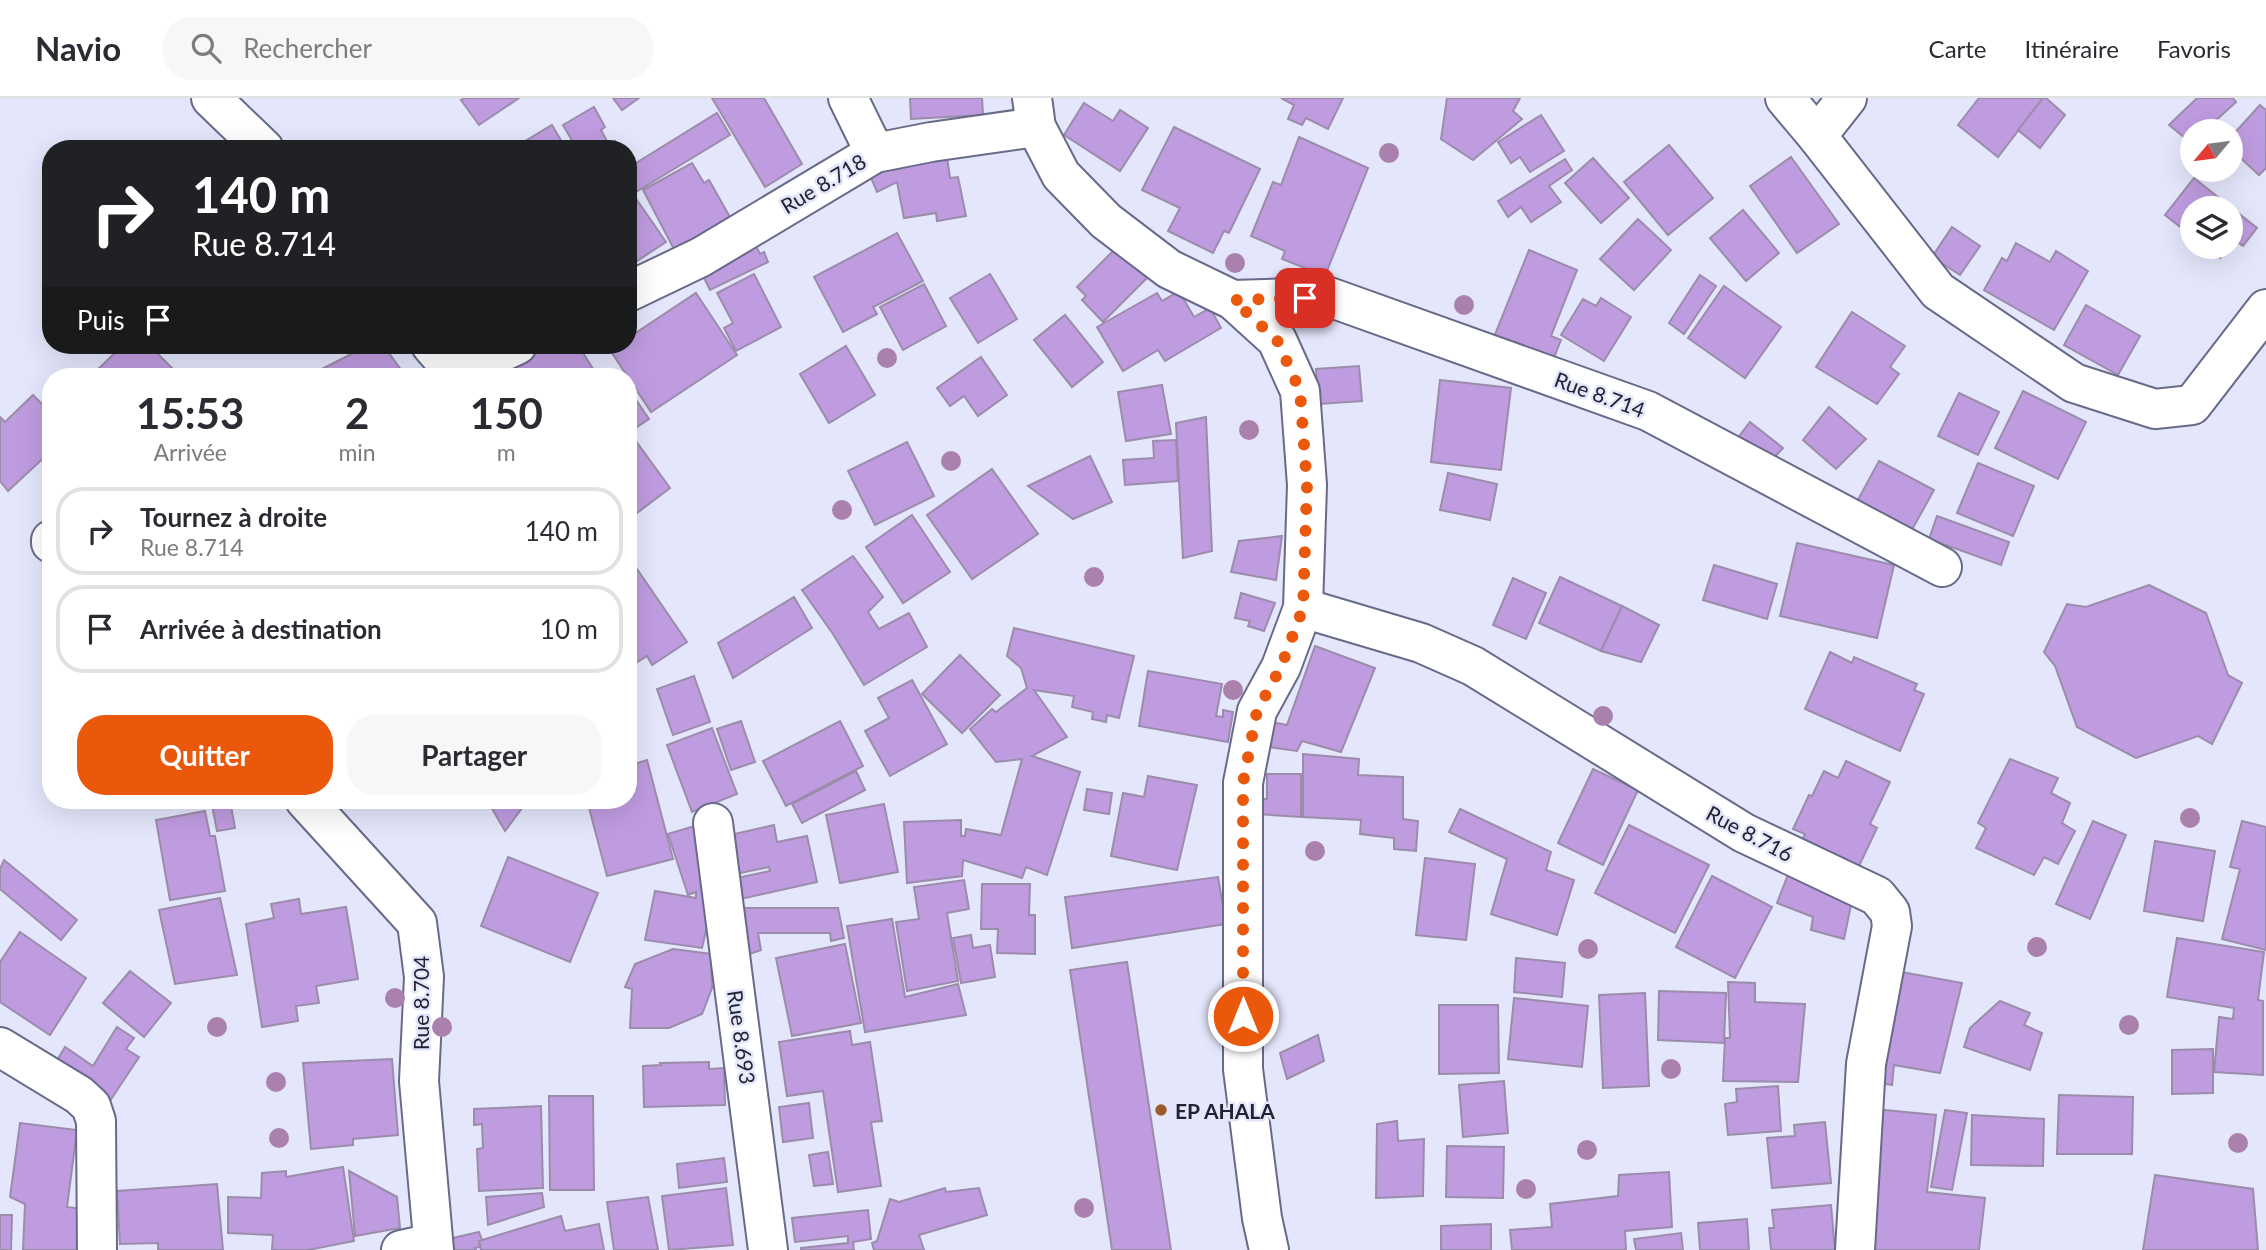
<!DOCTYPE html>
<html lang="fr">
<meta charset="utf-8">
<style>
body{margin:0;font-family:Lato,sans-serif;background:#f7f7f7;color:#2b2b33;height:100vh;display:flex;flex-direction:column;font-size:26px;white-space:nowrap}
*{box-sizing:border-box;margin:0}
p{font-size:23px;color:#7c7c81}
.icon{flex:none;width:38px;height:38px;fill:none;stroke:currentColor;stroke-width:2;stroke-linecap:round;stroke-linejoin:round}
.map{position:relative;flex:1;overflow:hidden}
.drawer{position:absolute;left:42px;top:270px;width:595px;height:441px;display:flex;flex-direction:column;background:#fff;border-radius:28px;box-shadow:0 7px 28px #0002}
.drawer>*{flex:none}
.banner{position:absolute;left:42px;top:42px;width:595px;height:214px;border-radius:28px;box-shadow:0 7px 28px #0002;background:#202124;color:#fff;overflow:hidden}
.needle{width:46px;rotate:241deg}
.buttons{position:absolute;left:2180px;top:21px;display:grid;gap:14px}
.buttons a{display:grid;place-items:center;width:63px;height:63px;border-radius:50%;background:#fff;box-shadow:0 7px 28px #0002;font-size:35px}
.pin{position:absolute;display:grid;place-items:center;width:60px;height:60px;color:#fff;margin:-30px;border-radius:14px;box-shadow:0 4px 10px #0006}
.me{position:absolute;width:77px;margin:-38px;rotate:0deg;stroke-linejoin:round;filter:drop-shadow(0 0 5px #0008)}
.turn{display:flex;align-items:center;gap:24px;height:147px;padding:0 35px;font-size:32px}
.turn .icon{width:91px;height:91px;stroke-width:2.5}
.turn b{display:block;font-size:49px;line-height:60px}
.then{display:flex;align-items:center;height:66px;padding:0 35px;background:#0003;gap:14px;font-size:26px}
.eta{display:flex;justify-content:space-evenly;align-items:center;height:119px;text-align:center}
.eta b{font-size:42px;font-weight:700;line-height:49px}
.action{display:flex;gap:14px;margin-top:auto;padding:14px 35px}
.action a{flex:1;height:80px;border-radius:28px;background:#ea580c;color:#fff;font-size:28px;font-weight:700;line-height:80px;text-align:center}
.action a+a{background:#f7f7f7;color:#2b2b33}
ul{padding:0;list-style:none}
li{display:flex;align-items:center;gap:21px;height:88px;margin:0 14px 10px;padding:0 21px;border:4px solid #e1e1e2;border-radius:28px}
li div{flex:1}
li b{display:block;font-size:26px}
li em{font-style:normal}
header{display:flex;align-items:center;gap:42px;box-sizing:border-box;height:98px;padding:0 35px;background:#fff;border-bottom:2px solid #e1e1e2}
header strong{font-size:33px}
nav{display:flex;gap:38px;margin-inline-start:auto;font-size:24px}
.search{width:490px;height:63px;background:#f7f7f7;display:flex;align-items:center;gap:18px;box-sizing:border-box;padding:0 24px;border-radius:28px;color:#7c7c81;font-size:26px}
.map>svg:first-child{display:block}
</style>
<header>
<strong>Navio</strong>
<div class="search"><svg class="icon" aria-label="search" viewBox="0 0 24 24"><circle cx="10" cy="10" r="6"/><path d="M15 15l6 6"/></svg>Rechercher</div>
<nav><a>Carte</a><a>Itinéraire</a><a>Favoris</a></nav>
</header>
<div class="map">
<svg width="2266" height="1152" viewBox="0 0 2266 1152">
<rect width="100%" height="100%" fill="#e4e6fb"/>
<g fill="#bf9ce0" stroke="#9c8cab" stroke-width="2">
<polygon points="464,0 519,0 479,27 461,2"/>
<polygon points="613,0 639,0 622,12"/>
<polygon points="712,0 764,0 802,66 765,89"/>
<polygon points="910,0 982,0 983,17 911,21"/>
<polygon points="1281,0 1343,0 1328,31 1306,20 1302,27 1288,21 1294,7"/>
<polygon points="1447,0 1520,0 1513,13 1522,21 1473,62 1441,41"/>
<polygon points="1979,0 2043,0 1998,59 1958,27"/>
<polygon points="2043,0 2046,0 2065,17 2040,50 2018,32"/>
<polygon points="2197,0 2233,0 2236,4 2204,33 2193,33 2191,45 2169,27"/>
<polygon points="1084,5 1113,23 1120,12 1148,30 1120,73 1064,37"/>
<polygon points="2260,7 2266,12 2266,70 2259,77 2231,51 2231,39"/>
<polygon points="594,9 605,29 601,32 609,47 615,43 619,51 577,51 563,27"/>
<polygon points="717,15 730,37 636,94 628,81 628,70"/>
<polygon points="1541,17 1564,53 1530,74 1520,59 1511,65 1498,44"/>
<polygon points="552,27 566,51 512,51"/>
<polygon points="1174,29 1260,71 1229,135 1224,133 1213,155 1168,133 1180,110 1142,92"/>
<polygon points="1299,39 1368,70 1325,178 1282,161 1285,153 1251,138 1273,84 1281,87"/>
<polygon points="1669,47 1713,100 1668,137 1624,84"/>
<polygon points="947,59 950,80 958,79 966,118 937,123 936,115 904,120 897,84 877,94 869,75 891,64 893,72"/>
<polygon points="1791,59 1839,126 1797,155 1750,88"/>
<polygon points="1593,60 1629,100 1601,125 1565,85"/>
<polygon points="1565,61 1572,72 1549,88 1561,104 1531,124 1521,109 1508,119 1498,103"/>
<polygon points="692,65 704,85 709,82 731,121 675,153 643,92"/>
<polygon points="2194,80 2257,130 2243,148 2234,142 2231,146 2231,110 2193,110 2193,139 2165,117"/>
<polygon points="628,89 666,144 628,169"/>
<polygon points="1743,112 1779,155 1746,183 1710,140"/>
<polygon points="1638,121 1671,152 1634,192 1600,161"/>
<polygon points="1952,129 1980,148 1960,177 1932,159"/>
<polygon points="897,135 923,183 873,209 877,216 843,234 814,179"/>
<polygon points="753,142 760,156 764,154 768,164 710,192 699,170"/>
<polygon points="1123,143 1153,174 1103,224 1082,202 1086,198 1077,189"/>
<polygon points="2016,145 2050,164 2056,153 2088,173 2054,232 1984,192 2002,160 2007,163"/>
<polygon points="2206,149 2229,149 2220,160"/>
<polygon points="1529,152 1577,172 1551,238 1561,242 1551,267 1494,239"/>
<polygon points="754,176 781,229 736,253 724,230 733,225 717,195"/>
<polygon points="990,176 1017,221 978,245 950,200"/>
<polygon points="1700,177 1716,188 1684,236 1669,225"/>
<polygon points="924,186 946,228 903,252 880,209"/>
<polygon points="1724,188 1781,229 1745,280 1688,240"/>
<polygon points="1179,193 1194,219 1210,210 1221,230 1165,263 1158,252 1123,273 1097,229 1157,195 1162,203"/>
<polygon points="696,195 737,257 651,314 610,252 618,247 628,247 628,240"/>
<polygon points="1601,200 1631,219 1604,263 1561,237 1583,201 1596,208"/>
<polygon points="2086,207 2140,238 2118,277 2064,247"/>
<polygon points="1852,214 1905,248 1890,269 1899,276 1877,306 1816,269"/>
<polygon points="1065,217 1103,264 1072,289 1034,242"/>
<polygon points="123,247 149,247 180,278 91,278"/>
<polygon points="369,247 383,247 404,276 400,278 324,278 320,272"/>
<polygon points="541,247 578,247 597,277 510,278 504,270"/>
<polygon points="846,248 875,297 829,325 800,276"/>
<polygon points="981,259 1007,297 978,318 964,298 950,308 937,290"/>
<polygon points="1359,268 1362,303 1319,306 1316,271"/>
<polygon points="1440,282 1511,290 1501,372 1431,364"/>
<polygon points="1162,287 1171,336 1126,343 1118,294"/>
<polygon points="628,290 649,321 628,335"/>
<polygon points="2023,293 2086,324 2058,381 1995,350"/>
<polygon points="1959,295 1999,314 1978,357 1938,338"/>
<polygon points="33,297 51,315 51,353 8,393 0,383 0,319 5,324"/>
<polygon points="1829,309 1866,341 1836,371 1803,342"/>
<polygon points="1206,319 1212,453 1183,460 1176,325"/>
<polygon points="1750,324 1783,350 1759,376 1727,354"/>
<polygon points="633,339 670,390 629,421 628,343"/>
<polygon points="1176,342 1178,383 1125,387 1123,362 1154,360 1153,343"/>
<polygon points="907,344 934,398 875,427 848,373"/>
<polygon points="1090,358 1112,404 1073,421 1028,388"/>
<polygon points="1879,363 1934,392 1908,439 1854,409"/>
<polygon points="1978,365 2034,388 2013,438 1957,415"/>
<polygon points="992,371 1038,436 972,481 927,417"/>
<polygon points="1448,375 1497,386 1490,422 1440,412"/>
<polygon points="912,417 950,474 903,505 866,449"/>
<polygon points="1937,418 2009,444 2001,467 1929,441"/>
<polygon points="1282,438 1276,482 1231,474 1239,443"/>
<polygon points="1797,445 1894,467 1877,540 1780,518"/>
<polygon points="853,458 883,499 868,514 879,531 909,515 927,549 864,587 833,536 802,492"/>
<polygon points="1714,467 1777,486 1767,521 1703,502"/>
<polygon points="637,471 687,544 652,567 647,558 628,570 628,477"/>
<polygon points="1560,479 1622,508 1601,553 1539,525"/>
<polygon points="1513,480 1546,495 1526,541 1493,527"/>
<polygon points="2149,487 2206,515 2228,577 2242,585 2212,646 2198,638 2136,660 2077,629 2055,568 2044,554 2067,506 2086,509"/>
<polygon points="1241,495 1275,505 1264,533 1248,528 1250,523 1235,520"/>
<polygon points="794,499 812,530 733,580 718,545"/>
<polygon points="1622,508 1659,527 1641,564 1601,553"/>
<polygon points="1014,530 1134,558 1119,620 1107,617 1106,624 1092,621 1093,614 1072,609 1074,598 1034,592 1067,639 1032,658 1080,674 1047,777 1026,769 1022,780 963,762 962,778 907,785 904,724 961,722 961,738 965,738 966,731 1001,737 1022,661 996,664 970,631 992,611 996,614 1027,590 1021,570 1007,558"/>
<polygon points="1315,548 1375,570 1341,654 1302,643 1297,653 1260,648 1266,623 1287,627"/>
<polygon points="1830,554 1852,565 1854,559 1917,586 1914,592 1924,596 1900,653 1805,611"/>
<polygon points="960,557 1000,597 962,635 922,596"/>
<polygon points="1148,573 1222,586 1216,618 1223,619 1223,612 1233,614 1228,644 1139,628"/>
<polygon points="694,578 710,624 673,637 657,591"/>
<polygon points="912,582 947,646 890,678 865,633 889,620 878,600"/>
<polygon points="741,623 755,664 731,672 717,631"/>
<polygon points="840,623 863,668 786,708 763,663"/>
<polygon points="712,630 737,696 692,714 667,647"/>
<polygon points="1303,656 1359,661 1358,677 1403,679 1403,721 1418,723 1416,753 1394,751 1394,740 1360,736 1361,722 1303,719"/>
<polygon points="2010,661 2058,680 2051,695 2070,705 2062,725 2075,733 2058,766 2044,759 2034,777 1976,750 1986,730 1978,725"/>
<polygon points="647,662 673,761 607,778 587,702 628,702 628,668"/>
<polygon points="1846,663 1890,684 1870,726 1877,730 1852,783 1796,756 1805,736 1793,731 1809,697 1812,698 1824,673 1838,680"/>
<polygon points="1593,671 1638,692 1603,767 1558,745"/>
<polygon points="856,673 865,692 802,725 792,706"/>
<polygon points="1267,676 1301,676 1301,719 1257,716 1257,701 1267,701"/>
<polygon points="1148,678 1197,687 1177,772 1111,758 1123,695 1144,699"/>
<polygon points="1087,691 1112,695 1109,716 1084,712"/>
<polygon points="211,702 230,702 235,730 217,733"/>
<polygon points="487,702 528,702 505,733"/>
<polygon points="884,706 898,774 840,785 826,717"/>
<polygon points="1460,711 1551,754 1546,772 1574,782 1557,837 1491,816 1507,761 1449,734"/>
<polygon points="205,713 210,738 215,738 225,793 170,802 156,722"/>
<polygon points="2093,723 2126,737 2090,821 2056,806"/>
<polygon points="2242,723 2266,729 2266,852 2222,841 2240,771 2230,769"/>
<polygon points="698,727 716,790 702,850 645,842 655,793 696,800 696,794 688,797 668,736"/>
<polygon points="774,727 777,744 807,738 817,784 731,803 727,782 770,773 769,769 726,778 717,740"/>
<polygon points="1629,727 1709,767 1675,835 1595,795"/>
<polygon points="2155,743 2215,753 2203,823 2144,813"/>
<polygon points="508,759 598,795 570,864 481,828"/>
<polygon points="1425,760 1475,766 1466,842 1416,837"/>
<polygon points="4,762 77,822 61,842 0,791 0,771"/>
<polygon points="1789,774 1851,807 1844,841 1811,832 1813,819 1777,805"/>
<polygon points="1712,778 1772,809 1735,880 1676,849"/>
<polygon points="1218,779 1226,826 1072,850 1065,799"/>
<polygon points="964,782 969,811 947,815 958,883 907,893 896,824 919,821 914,789"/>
<polygon points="982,786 1030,786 1029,817 1035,817 1035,856 997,855 998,831 981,831"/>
<polygon points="220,800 237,877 175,886 159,812"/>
<polygon points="299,801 301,816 346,809 358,881 316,888 319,905 296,908 298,923 262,929 246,826 274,820 271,806"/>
<polygon points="735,810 838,810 844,840 831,843 830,835 758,835 761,852 744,858"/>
<polygon points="892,821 905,899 958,886 966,917 865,934 847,828"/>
<polygon points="20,834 86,880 50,937 0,904 0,864"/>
<polygon points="971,837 973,850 990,847 995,879 961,885 953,840"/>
<polygon points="2177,840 2264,854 2258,902 2263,903 2263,977 2214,974 2219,919 2233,921 2234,910 2167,899"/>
<polygon points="845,846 861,925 792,938 776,860"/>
<polygon points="673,851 711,856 712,890 702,916 669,930 630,930 632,891 625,889 635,866"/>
<polygon points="1516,860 1565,865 1562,899 1514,894"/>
<polygon points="1127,864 1171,1152 1112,1152 1070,872"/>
<polygon points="130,873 171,905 144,939 103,905"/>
<polygon points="1896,873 1962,885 1940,975 1894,967 1892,987 1869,983"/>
<polygon points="1728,884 1755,885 1755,904 1805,906 1798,984 1723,983 1725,940 1730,940"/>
<polygon points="1659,893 1726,895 1724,945 1658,942"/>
<polygon points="1645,895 1649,988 1603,990 1599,897"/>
<polygon points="1514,900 1588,908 1582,969 1508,961"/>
<polygon points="2000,903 2030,915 2024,927 2042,935 2030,972 1964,949 1970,930"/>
<polygon points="1439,907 1498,907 1499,975 1439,976"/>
<polygon points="117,929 134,940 126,951 139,959 108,1006 52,971 65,949 93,968"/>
<polygon points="850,933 852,947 870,944 882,1023 871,1024 881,1088 838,1094 823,993 787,998 779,944"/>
<polygon points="1318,937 1324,963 1287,981 1280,955"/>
<polygon points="2213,951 2213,995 2172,996 2172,952"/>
<polygon points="392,961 398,1037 353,1041 353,1047 311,1051 303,965"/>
<polygon points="709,964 709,971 724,970 725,1007 644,1009 643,968 661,967 660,965"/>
<polygon points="1504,983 1508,1035 1463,1039 1459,987"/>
<polygon points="1778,988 1781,1033 1728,1037 1725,1006 1737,1004 1736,991"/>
<polygon points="2059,997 2133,999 2132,1056 2057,1056"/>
<polygon points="549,998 593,998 594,1092 550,1092"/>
<polygon points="809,1005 813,1040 783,1044 779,1009"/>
<polygon points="541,1008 543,1090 479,1093 477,1051 483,1050 482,1026 474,1027 474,1011"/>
<polygon points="1874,1011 1936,1017 1927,1094 1985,1100 1979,1152 1860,1152"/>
<polygon points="1945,1012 1967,1015 1952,1092 1931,1089"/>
<polygon points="1972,1017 2044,1021 2043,1068 1971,1067"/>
<polygon points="1397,1023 1398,1043 1424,1041 1423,1098 1376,1100 1377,1026"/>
<polygon points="1825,1024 1831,1085 1772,1090 1767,1040 1795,1038 1794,1027"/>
<polygon points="20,1025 77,1032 67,1109 83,1111 80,1152 23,1152 25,1106 10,1099"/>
<polygon points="1447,1048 1504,1049 1503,1100 1446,1099"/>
<polygon points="828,1054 833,1086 814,1088 809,1057"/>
<polygon points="724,1060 727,1084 679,1090 677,1066"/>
<polygon points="343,1069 354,1143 308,1152 272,1152 273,1137 228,1135 228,1099 261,1100 262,1075 286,1073 286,1079"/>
<polygon points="349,1073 397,1099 400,1130 355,1138"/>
<polygon points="1669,1074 1672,1129 1625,1133 1626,1152 1512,1152 1510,1132 1552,1129 1550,1106 1618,1098 1619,1077"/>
<polygon points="2155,1077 2253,1091 2258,1152 2143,1152"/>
<polygon points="217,1086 223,1152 158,1152 158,1145 120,1146 117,1093"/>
<polygon points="726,1090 733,1147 669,1152 662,1098"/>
<polygon points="945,1090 946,1094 979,1090 987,1117 919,1137 924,1152 874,1152 872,1145 877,1143 890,1101 899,1104"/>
<polygon points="542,1095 544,1109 488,1127 486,1099"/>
<polygon points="648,1099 658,1152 614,1152 607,1104"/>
<polygon points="1831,1107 1835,1152 1771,1152 1769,1130 1774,1130 1772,1112"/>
<polygon points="868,1112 871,1141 853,1144 854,1152 801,1152 801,1150 848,1145 848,1138 795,1144 792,1120"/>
<polygon points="0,1117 12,1117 11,1152 0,1152"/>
<polygon points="561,1118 565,1133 599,1126 604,1152 481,1152 479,1143"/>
<polygon points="1747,1121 1749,1152 1700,1152 1698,1125"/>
<polygon points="1491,1126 1491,1152 1441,1152 1441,1128"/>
<polygon points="479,1134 482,1142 479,1143 480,1149 475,1150 476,1152 451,1152 448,1141"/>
<polygon points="1681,1135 1683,1152 1636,1152 1634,1141"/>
</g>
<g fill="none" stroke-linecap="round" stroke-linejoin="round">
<g stroke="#686a89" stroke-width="42">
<g id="minor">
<polyline points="211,0 264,51"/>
<polyline points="848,0 875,55"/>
<polyline points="1032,0 1036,29 1061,77 1106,123 1169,171 1233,202 1277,242 1300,293 1307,387 1303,510 1281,569 1257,613 1243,685 1243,971 1262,1120 1269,1152"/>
<polyline points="1785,0 1817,38 1847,0"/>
<polyline points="1817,38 1938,193 2074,285 2155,311 2192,307 2266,211"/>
<polyline points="628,194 701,159 875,55 931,44 1036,29"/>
<polyline points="1233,202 1329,199 1648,313 1942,469"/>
<polyline points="431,247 444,262 456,270 473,267 517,247"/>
<polyline points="51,442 51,445"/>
<polyline points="1303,510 1421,545 1473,568 1744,735 1877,798 1890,814 1892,828 1866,966 1855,1152"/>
<polyline points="305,702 417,825 424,879 419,983 434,1152"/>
<polyline points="713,725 768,1152"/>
<polyline points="0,949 79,997 91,1008 96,1023 97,1152"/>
<polyline points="401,1152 433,1145"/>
</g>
</g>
<use href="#minor" stroke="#fff" stroke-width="38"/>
</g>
<g fill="#aa81ad">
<circle cx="1389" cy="55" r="10"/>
<circle cx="1235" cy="165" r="10"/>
<circle cx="1464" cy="207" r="10"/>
<circle cx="887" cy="260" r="10"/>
<circle cx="1249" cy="332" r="10"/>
<circle cx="951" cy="363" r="10"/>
<circle cx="842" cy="412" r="10"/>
<circle cx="1094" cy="479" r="10"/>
<circle cx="1233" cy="592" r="10"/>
<circle cx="1603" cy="618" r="10"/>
<circle cx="2190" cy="720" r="10"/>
<circle cx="1315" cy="753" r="10"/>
<circle cx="2037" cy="849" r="10"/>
<circle cx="1588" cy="851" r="10"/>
<circle cx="395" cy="900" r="10"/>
<circle cx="2129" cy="927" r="10"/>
<circle cx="217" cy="929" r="10"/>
<circle cx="442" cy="929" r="10"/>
<circle cx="1671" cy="971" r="10"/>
<circle cx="276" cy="984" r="10"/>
<circle cx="279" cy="1040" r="10"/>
<circle cx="2238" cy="1045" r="10"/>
<circle cx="1587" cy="1052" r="10"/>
<circle cx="1526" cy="1091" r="10"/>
<circle cx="1084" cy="1110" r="10"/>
</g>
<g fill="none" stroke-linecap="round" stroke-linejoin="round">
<polyline stroke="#ea580c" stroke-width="12" stroke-dasharray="0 21.6" points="1243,918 1243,685 1257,613 1281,569 1303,510 1307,387 1300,293 1277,242 1233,202 1305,200"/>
</g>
<circle fill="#9e5b2a" stroke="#e4e6fb" stroke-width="2.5" cx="1161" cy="1012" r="7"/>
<g text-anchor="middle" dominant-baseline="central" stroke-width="5" stroke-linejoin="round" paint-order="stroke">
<g font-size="21" fill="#222330" stroke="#e4e6fb">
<text transform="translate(823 85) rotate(-31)">Rue 8.718</text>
<text transform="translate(1600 296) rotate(20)">Rue 8.714</text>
<text transform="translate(1750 735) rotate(28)">Rue 8.716</text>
<text transform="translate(420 905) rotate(-90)">Rue 8.704</text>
<text transform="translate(742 939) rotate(82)">Rue 8.693</text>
</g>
<g font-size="21" font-weight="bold" fill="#222330" stroke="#e4e6fb" text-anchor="start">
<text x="1175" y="1012">EP AHALA</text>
</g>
</g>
</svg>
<div class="buttons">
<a><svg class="needle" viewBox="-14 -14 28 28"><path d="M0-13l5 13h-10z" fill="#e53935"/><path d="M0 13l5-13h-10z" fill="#7c7c81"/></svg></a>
<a><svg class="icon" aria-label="layers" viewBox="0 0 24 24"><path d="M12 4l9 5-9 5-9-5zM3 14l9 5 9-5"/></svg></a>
</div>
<div class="pin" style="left:1305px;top:200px;background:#d93025"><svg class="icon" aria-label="arrive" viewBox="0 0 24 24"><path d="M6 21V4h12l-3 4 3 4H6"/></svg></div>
<svg class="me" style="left:1243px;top:918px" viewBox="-20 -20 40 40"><circle r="17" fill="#ea580c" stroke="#fff" stroke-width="3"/><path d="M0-11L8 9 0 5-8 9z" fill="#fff"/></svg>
<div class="banner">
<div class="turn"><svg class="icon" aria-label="right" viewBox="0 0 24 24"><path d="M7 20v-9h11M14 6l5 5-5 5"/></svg><div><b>140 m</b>Rue 8.714</div></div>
<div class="then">Puis<svg class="icon" aria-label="arrive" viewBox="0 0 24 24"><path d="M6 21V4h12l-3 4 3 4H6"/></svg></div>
</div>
<section class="drawer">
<div class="eta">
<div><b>15:53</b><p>Arrivée</p></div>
<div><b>2</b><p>min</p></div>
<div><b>150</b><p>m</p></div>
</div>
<ul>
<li><svg class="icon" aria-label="right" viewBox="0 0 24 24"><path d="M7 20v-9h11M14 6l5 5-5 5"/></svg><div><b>Tournez à droite</b><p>Rue 8.714</p></div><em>140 m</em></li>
<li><svg class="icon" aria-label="arrive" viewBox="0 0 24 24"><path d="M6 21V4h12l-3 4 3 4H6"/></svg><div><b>Arrivée à destination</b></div><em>10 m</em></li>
</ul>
<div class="action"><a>Quitter</a><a>Partager</a></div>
</section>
</div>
